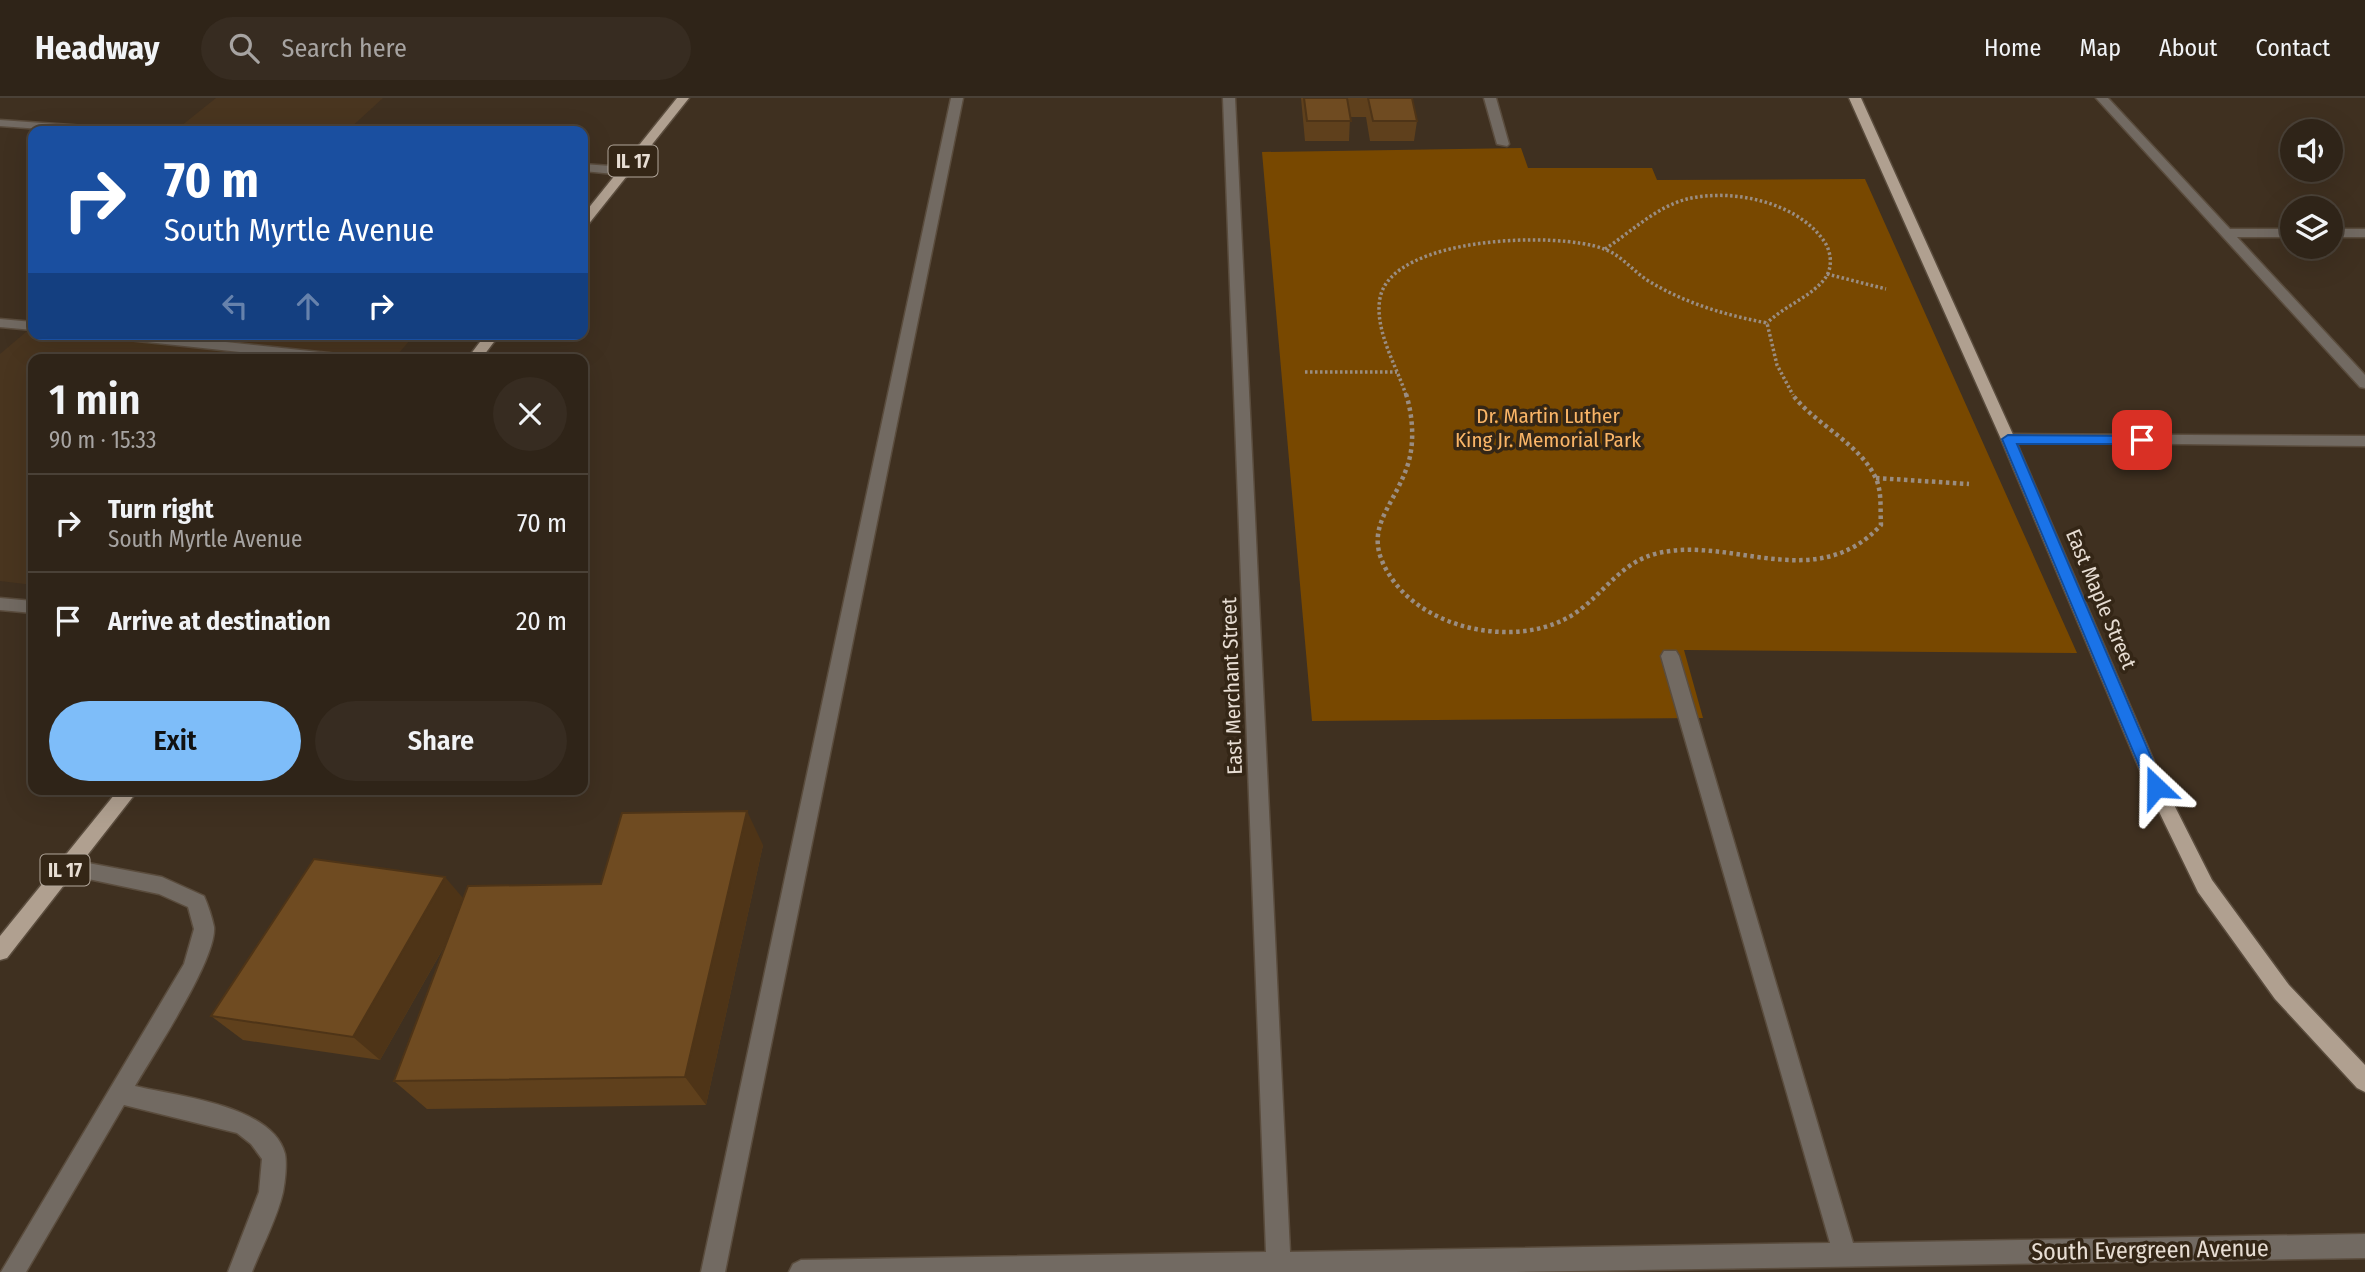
<!DOCTYPE html>
<meta charset="utf-8">
<style>
body{margin:0;font-family:"Fira Sans Condensed",sans-serif;background:#372c21;color:#f1f3f6;height:100vh;display:flex;flex-direction:column;font-size:26px;white-space:nowrap}
*{box-sizing:border-box;margin:0}
p{font-size:23px;color:#a7a4a2}
.icon{flex:none;width:38px;height:38px;fill:none;stroke:currentColor;stroke-width:2;stroke-linecap:round;stroke-linejoin:round}
.map{position:relative;flex:1;overflow:hidden}
.drawer{position:absolute;left:28px;top:256px;width:560px;height:441px;display:flex;flex-direction:column;background:#2f2418;border-radius:14px;box-shadow:0 7px 28px #0002,0 0 0 2px #4a4137}
.drawer>*{flex:none}
.banner{position:absolute;left:28px;top:28px;width:560px;height:214px;border-radius:14px;box-shadow:0 7px 28px #0002,0 0 0 2px #4a4137;background:#1a4fa0;color:#fff;overflow:hidden}
.controls{position:absolute;left:2280px;top:21px;display:grid;gap:14px}
.controls a{display:grid;place-items:center;width:63px;height:63px;border-radius:50%;background:#2f2418;box-shadow:0 7px 28px #0002,0 0 0 2px #4a4137;font-size:35px}
.pin{position:absolute;display:grid;place-items:center;width:60px;height:60px;color:#fff;margin:-30px;border-radius:14px;box-shadow:0 4px 10px #0006}
.me{position:absolute;width:77px;margin:-38px;rotate:337deg;stroke-linejoin:round;filter:drop-shadow(0 0 5px #0008)}
.turn{display:flex;align-items:center;gap:24px;height:147px;padding:0 21px;font-size:32px}
.turn .icon{width:91px;height:91px;stroke-width:2.5}
.turn b{display:block;font-size:49px;line-height:60px}
.lanes{display:flex;align-items:center;height:66px;padding:0 21px;background:#0003;justify-content:center;gap:35px;direction:ltr}
.lanes .off{opacity:.35}
.round{display:grid;place-items:center;flex:none;width:74px;height:74px;border-radius:37px;background:#372c21}
.summary{display:flex;align-items:center;justify-content:space-between;height:119px;padding:0 21px}
h1{font-size:42px;font-weight:600;line-height:52px}
.action{display:flex;gap:14px;margin-top:auto;padding:14px 21px}
.action a{flex:1;height:80px;border-radius:42px;background:#7ebdf9;color:#111;font-size:28px;font-weight:600;line-height:80px;text-align:center}
.action a+a{background:#372c21;color:#f1f3f6}
ul{padding:0;list-style:none}
li{display:flex;align-items:center;gap:21px;height:98px;padding:0 21px;border-top:2px solid #4a4137}
li div{flex:1}
li b{display:block;font-size:26px}
li em{font-style:normal}
header{display:flex;align-items:center;gap:42px;box-sizing:border-box;height:98px;padding:0 35px;background:#2f2418;border-bottom:2px solid #4a4137}
header strong{font-size:33px}
nav{display:flex;gap:38px;margin-inline-start:auto;font-size:24px}
.search{width:490px;height:63px;background:#372c21;display:flex;align-items:center;gap:18px;box-sizing:border-box;padding:0 24px;border-radius:38px;color:#a7a4a2;font-size:26px}
.map>svg:first-child{display:block}
</style>
<header>
<strong>Headway</strong>
<div class="search"><svg class="icon" aria-label="search" viewBox="0 0 24 24"><circle cx="10" cy="10" r="6"/><path d="M15 15l6 6"/></svg>Search here</div>
<nav><a>Home</a><a>Map</a><a>About</a><a>Contact</a></nav>
</header>
<div class="map">
<svg width="2365" height="1174" viewBox="0 0 2365 1174">
<rect width="100%" height="100%" fill="#3f3020"/>
<g fill="#49351f">
<polygon points="216,0 383,0 347,33 250,33 181,28"/>
<polygon points="33,228 33,236 415,236 394,261 33,261 33,487 0,483 0,256"/>
</g>
<polygon fill="#784800" points="1521,50 1528,70 1652,70 1657,82 1865,81 2077,555 1684,552 1703,620 1312,623 1262,54"/>
<g fill="none" stroke-linecap="round" stroke-linejoin="round">
<g stroke="#5a4c3d" stroke-width="3">
<g id="minor">
<polygon points="951,0 963,0 725,1174 701,1174"/>
<polygon points="1223,0 1235,0 1290,1154 1830,1145 1661,558 1664,553 1676,553 1679,558 1853,1145 2365,1136 2365,1160 1516,1174 789,1174 793,1166 801,1162 1266,1154"/>
<polygon points="1484,0 1496,0 1509,46 1507,48 1497,46"/>
<polygon points="2096,0 2108,0 2230,131 2292,131 2292,139 2237,139 2365,277 2365,290 2360,289"/>
<polygon points="0,22 113,30 119,33 68,33 0,28"/>
<polygon points="583,66 625,69 631,73 625,77 583,73"/>
<rect x="2331" y="131" width="34" height="8"/>
<polygon points="0,221 33,224 33,232 0,229"/>
<polygon points="103,236 152,236 347,257 354,261 304,261 110,240"/>
<polygon points="2008,336 2365,338 2365,348 2003,344 2001,341 2003,338"/>
<polygon points="0,500 33,503 33,515 0,512"/>
<path d="M67 761 162 779 204 798C208 807 212 819 214 829 217 861 153 957 135 988 176 998 273 1007 285 1056 287 1066 285 1084 283 1094 277 1121 262 1148 252 1174H228L259 1094 262 1061 251 1046 237 1035 124 1007 26 1174H1L184 866 194 831 188 809 159 796 60 775 57 769 60 763Z"/>
</g>
</g>
<g stroke="#5a4c3d" stroke-width="3">
<g id="major">
<polygon points="677,0 689,0 587,128 583,129 583,117"/>
<polygon points="1849,0 1861,0 2015,341 2165,689 2212,782 2289,887 2365,967 2365,994 2357,990 2275,901 2198,794 2147,689 2001,341"/>
<polygon points="486,236 500,236 481,261 467,261"/>
<polygon points="119,691 139,691 7,860 0,862 0,838"/>
</g>
</g>
<g stroke="#9a8d81" stroke-width="3.5" stroke-dasharray="2.5 2.5" stroke-linecap="butt">
<path d="M1605 151C1631 134 1656 109 1687 101 1732 90 1797 104 1824 143 1831 153 1833 168 1826 179 1813 198 1784 208 1767 225"/>
<polyline points="1827,176 1886,191"/>
<polyline points="1305,274 1397,274"/>
<path d="M1406 297C1397 269 1374 232 1380 200 1392 138 1558 133 1604 151 1621 157 1632 172 1647 182 1684 205 1725 217 1767 225L1777 267 1793 297"/>
</g>
<g stroke="#9a8d81" stroke-width="4.5" stroke-dasharray="3.5 3.5" stroke-linecap="butt">
<path d="M1406 296C1413 318 1415 347 1407 369 1391 415 1357 434 1395 485 1433 534 1521 550 1574 516 1604 496 1621 463 1659 455 1732 438 1816 497 1881 427 1880 413 1882 397 1877 383 1862 346 1815 327 1792 296"/>
<polyline points="1876,380 1969,386"/>
</g>
<use href="#minor" fill="#726a62" fill-rule="evenodd"/>
<use href="#major" fill="#b0a090" fill-rule="evenodd"/>
</g>
<g fill="#5f401c">
<polygon points="1301,0 1412,0 1417,23 1414,43 1370,43 1366,19 1350,19 1349,43 1305,43"/>
<polygon points="763,747 706,1007 427,1011 394,983 449,840 380,962 243,942 211,918 464,801 601,786"/>
</g>
<g fill="#4e3417">
<polygon points="747,713 763,747 706,1007 685,979"/>
<polygon points="445,779 468,806 380,962 353,939"/>
</g>
<g fill="#6f4b21" stroke="#4e3417" stroke-width="2">
<polygon points="1304,0 1347,0 1351,23 1307,23"/>
<polygon points="1368,0 1412,0 1417,23 1373,23"/>
<polygon points="747,713 685,979 394,983 468,788 601,786 622,715"/>
<polygon points="314,761 445,779 353,939 211,918"/>
</g>
<polygon fill="#1a73e8" stroke="#114b97" stroke-width="2" points="2008,337 2142,338 2149,342 2142,346 2017,346 2164,689 2162,694 2150,694 2148,689 2002,341"/>
<g text-anchor="middle" dominant-baseline="central" stroke-width="7" stroke-linejoin="round" paint-order="stroke">
<g fill="#342616" stroke="#b1a69a" stroke-width="2">
<rect x="608.5" y="47.5" width="49" height="31" rx="5"/>
<rect x="40.5" y="756.5" width="49" height="31" rx="5"/>
</g>
<g font-size="19" font-weight="bold" fill="#e7ddd3">
<text x="633" y="63">IL 17</text>
<text x="65" y="772">IL 17</text>
</g>
<g font-size="21" fill="#fab567" stroke="#342616">
<text x="1548" y="318">Dr. Martin Luther<tspan x="1548" dy="24">King Jr. Memorial Park</tspan></text>
</g>
<g font-size="21" fill="#e7ddd3" stroke="#342616">
<text transform="translate(2101 501) rotate(67)">East Maple Street</text>
<text transform="translate(1232 588) rotate(-92)">East Merchant Street</text>
</g>
<g font-size="24" fill="#e7ddd3" stroke="#342616">
<text transform="translate(2150 1152) rotate(-1)">South Evergreen Avenue</text>
</g>
</g>
</svg>
<div class="controls">
<a><svg class="icon" aria-label="sound" viewBox="0 0 24 24"><path d="M4 9h4l5-4v14l-5-4H4zM17 9q2 3 0 6"/></svg></a>
<a><svg class="icon" aria-label="layers" viewBox="0 0 24 24"><path d="M12 4l9 5-9 5-9-5zM3 14l9 5 9-5"/></svg></a>
</div>
<div class="pin" style="left:2142px;top:342px;background:#d93025"><svg class="icon" aria-label="arrive" viewBox="0 0 24 24"><path d="M6 21V4h12l-3 4 3 4H6"/></svg></div>
<svg class="me" style="left:2156px;top:689px" viewBox="-20 -20 40 40"><path d="M0-17L14 15 0 8-14 15z" fill="#1a73e8" stroke="#fff" stroke-width="4"/></svg>
<div class="banner">
<div class="turn"><svg class="icon" aria-label="right" viewBox="0 0 24 24"><path d="M7 20v-9h11M14 6l5 5-5 5"/></svg><div><b>70 m</b>South Myrtle Avenue</div></div>
<div class="lanes"><svg class="icon off" aria-label="left" viewBox="0 0 24 24"><path d="M17 20v-9H6M10 6l-5 5 5 5"/></svg><svg class="icon off" aria-label="ahead" viewBox="0 0 24 24"><path d="M12 20V5M6 11l6-6 6 6"/></svg><svg class="icon" aria-label="right" viewBox="0 0 24 24"><path d="M7 20v-9h11M14 6l5 5-5 5"/></svg></div>
</div>
<section class="drawer">
<div class="summary"><div><h1>1 min</h1><p>90 m · 15:33</p></div><a class="round"><svg class="icon" aria-label="close" viewBox="0 0 24 24"><path d="M6 6l12 12M18 6L6 18"/></svg></a></div>
<ul>
<li><svg class="icon" aria-label="right" viewBox="0 0 24 24"><path d="M7 20v-9h11M14 6l5 5-5 5"/></svg><div><b>Turn right</b><p>South Myrtle Avenue</p></div><em>70 m</em></li>
<li><svg class="icon" aria-label="arrive" viewBox="0 0 24 24"><path d="M6 21V4h12l-3 4 3 4H6"/></svg><div><b>Arrive at destination</b></div><em>20 m</em></li>
</ul>
<div class="action"><a>Exit</a><a>Share</a></div>
</section>
</div>
